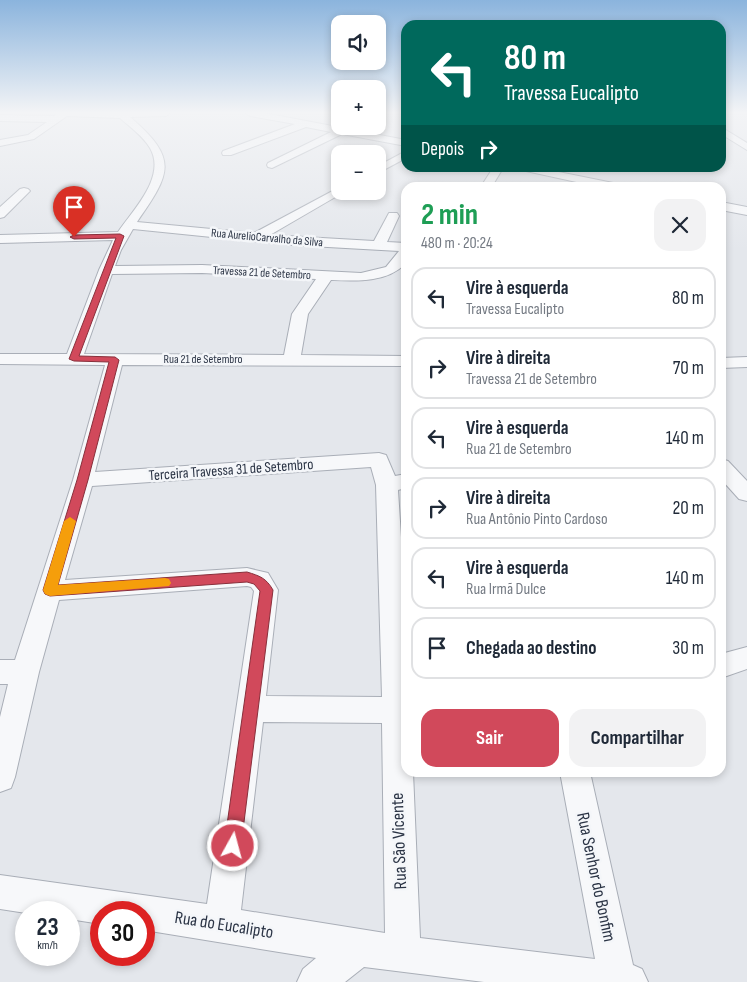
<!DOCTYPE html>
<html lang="pt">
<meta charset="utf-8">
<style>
body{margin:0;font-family:"Sofia Sans Condensed",sans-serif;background:#f2f2f3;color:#1f2937;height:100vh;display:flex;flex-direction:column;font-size:19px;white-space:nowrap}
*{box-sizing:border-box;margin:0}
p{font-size:16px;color:#747a83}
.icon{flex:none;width:28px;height:28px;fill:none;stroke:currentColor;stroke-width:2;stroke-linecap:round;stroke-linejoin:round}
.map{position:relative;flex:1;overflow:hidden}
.sheet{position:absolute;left:401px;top:182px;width:325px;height:595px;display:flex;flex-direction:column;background:#fff;border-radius:15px;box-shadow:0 2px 8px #0003}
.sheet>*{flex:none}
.banner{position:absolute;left:401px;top:20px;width:325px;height:152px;border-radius:15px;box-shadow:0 2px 8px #0003;background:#00695c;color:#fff;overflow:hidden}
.fabs{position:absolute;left:331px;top:15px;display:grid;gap:10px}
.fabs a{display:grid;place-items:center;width:55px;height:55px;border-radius:10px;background:#fff;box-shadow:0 2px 8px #0003;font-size:25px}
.speed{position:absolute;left:15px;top:901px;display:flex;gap:10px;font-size:25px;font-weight:700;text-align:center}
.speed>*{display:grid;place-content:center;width:65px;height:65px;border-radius:50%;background:#fff;box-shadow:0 2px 8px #0003;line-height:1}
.speed small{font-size:12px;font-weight:400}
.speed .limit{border:8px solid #d22;background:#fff;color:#111}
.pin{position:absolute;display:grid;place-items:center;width:42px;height:42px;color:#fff;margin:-51px -21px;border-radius:50% 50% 50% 0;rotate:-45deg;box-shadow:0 0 5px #0007}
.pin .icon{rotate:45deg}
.me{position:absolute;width:55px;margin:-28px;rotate:7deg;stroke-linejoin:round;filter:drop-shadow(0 0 4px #0008)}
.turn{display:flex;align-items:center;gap:18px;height:105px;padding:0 20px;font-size:22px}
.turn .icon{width:65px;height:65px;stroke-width:2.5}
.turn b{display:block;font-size:35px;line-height:42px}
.then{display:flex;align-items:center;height:48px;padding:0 20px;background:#0003;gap:10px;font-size:19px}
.round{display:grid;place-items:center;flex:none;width:52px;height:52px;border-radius:15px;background:#f2f2f3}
.head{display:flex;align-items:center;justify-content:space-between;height:85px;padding:0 20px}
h1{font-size:30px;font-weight:700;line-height:38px;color:#1e9e55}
.action{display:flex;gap:10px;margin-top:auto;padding:10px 20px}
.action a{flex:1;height:58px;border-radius:15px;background:#d1495b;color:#fff;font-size:20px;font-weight:700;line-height:58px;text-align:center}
.action a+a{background:#f2f2f3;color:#1f2937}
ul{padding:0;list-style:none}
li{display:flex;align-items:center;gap:15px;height:62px;margin:0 10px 8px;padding:0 10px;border:2px solid #e0e1e3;border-radius:15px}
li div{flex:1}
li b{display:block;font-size:19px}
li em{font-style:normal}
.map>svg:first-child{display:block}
</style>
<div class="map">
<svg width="747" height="982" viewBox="0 0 747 982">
<rect width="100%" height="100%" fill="#e4e7ec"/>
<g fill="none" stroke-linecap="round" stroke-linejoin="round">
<g stroke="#a9aeb7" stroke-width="2">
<g id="minor">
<path d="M58 113H170L166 116 130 117C179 159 171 173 137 222L254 233 340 187V191L344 192 270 235 374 241 389 213H397L399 216 387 242 406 243 405 264C386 283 356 281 331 280L308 314 301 355 406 356V366L122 365 95 472 379 453 386 455 395 476 406 474V488L398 490 406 616V772H413L420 938 595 959 560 772H590L633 965 642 969 648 982H484L364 967 345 982H297L303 969 316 958 144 930V912H101V924L69 919V912L26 913 0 909V875L207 904 254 591 251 587 247 586 59 600 39 672 15 777 11 788 0 792V717L8 684H0V660H15L73 480 105 365 0 364V354H67L99 270 113 240 0 243V235L118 232C132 211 167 177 150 148 143 136 130 127 120 118L67 116 34 139 0 146V140L28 135 47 122 0 121V115L54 116ZM133 229 292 245 399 251 386 267 361 273 202 265 115 266 121 250ZM202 273 316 279 292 314 284 355 84 354 112 274ZM371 467 376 485 382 697 266 696 278 590 268 573 247 568 65 580 92 486ZM263 722 382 723 385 933 241 910Z"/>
<polygon points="246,113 264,113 406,140 406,146 342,134 272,168 268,167 267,165 268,163 331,132 306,127 231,155 223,155 222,153 223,151 295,124 250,116"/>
<polygon points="721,127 747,143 747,150 721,134"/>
<polygon points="406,151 406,158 378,173 378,166"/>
<polygon points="493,168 503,168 491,188 480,188"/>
<polygon points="521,168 539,168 623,185 628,188 604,188 526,171"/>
<polygon points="24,188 28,189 30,191 4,217 0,218 0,207 20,189"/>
<polygon points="721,202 747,207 747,215 721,210"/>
<polygon points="747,357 747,367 721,368 721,358"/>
<polygon points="721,459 728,461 747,481 747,501 739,499 721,479"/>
<polygon points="747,647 747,669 721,678 721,654"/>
</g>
</g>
<use href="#minor" fill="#f7f8fa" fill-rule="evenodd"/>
</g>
<linearGradient id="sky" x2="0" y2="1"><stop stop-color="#8bb4dd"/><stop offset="0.45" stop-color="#f3f4f6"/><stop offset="1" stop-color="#f3f4f6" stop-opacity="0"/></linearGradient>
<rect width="747" height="250" fill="url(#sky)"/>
<path fill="#d1495b" stroke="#882f3b" d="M120 234 124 236 79 356 115 357 119 360 88 480 58 585 247 572C260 576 266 578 273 590L241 846 239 852 233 855 226 852 224 846 260 591 254 584 247 582 50 596 45 594 43 590 77 480 109 362 74 361 69 359 116 238 74 239 70 237 74 235Z"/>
<polygon fill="#f59e0b" points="70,517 76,521 58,585 165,578 169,579 171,583 169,586 50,596 45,594 43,590 64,521"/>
<g text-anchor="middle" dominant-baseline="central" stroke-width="5" stroke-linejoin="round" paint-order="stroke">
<g font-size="12" fill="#2b3445" stroke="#f4f6f9">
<text transform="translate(267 238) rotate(5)">Rua AurelioCarvalho da Silva</text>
<text transform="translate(262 273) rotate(3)">Travessa 21 de Setembro</text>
<text x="203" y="359">Rua 21 de Setembro</text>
</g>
<g font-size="15" fill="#2b3445" stroke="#f4f6f9">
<text transform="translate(231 470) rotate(-4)">Terceira Travessa 31 de Setembro</text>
</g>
<g font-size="18" fill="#2b3445" stroke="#f4f6f9">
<text transform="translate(399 841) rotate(-92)">Rua São Vicente</text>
<text transform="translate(596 877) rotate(78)">Rua Senhor do Bonfim</text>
<text transform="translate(224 925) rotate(9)">Rua do Eucalipto</text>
</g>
</g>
</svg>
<div class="fabs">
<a><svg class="icon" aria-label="sound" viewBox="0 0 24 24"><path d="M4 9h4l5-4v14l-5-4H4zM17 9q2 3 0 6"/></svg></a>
<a>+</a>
<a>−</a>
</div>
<div class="speed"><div>23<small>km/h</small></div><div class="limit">30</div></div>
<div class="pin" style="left:74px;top:237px;background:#d93025"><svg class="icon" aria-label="arrive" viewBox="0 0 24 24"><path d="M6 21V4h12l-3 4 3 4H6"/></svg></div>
<svg class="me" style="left:233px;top:846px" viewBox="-20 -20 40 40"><circle r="17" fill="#d1495b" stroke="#fff" stroke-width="3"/><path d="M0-11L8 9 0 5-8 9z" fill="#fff"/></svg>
<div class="banner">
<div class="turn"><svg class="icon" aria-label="left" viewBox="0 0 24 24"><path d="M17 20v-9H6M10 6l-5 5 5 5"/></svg><div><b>80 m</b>Travessa Eucalipto</div></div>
<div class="then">Depois<svg class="icon" aria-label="right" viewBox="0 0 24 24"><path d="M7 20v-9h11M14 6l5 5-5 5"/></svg></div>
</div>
<section class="sheet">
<div class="head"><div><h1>2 min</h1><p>480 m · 20:24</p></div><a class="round"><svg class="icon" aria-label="close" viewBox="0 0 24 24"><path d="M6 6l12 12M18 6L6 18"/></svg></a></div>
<ul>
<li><svg class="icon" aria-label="left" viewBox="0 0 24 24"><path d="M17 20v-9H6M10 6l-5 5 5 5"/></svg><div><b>Vire à esquerda</b><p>Travessa Eucalipto</p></div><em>80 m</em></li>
<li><svg class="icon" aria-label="right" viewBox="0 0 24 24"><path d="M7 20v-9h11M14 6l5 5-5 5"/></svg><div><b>Vire à direita</b><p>Travessa 21 de Setembro</p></div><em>70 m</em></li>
<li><svg class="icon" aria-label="left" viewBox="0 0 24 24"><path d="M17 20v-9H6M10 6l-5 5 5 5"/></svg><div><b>Vire à esquerda</b><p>Rua 21 de Setembro</p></div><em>140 m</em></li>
<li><svg class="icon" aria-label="right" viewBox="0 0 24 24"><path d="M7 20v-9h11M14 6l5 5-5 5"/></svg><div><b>Vire à direita</b><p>Rua Antônio Pinto Cardoso</p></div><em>20 m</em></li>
<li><svg class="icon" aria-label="left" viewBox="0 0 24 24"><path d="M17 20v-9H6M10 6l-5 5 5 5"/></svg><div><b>Vire à esquerda</b><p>Rua Irmã Dulce</p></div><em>140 m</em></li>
<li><svg class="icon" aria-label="arrive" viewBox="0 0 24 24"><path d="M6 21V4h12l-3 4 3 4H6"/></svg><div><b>Chegada ao destino</b></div><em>30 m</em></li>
</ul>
<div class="action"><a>Sair</a><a>Compartilhar</a></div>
</section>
</div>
